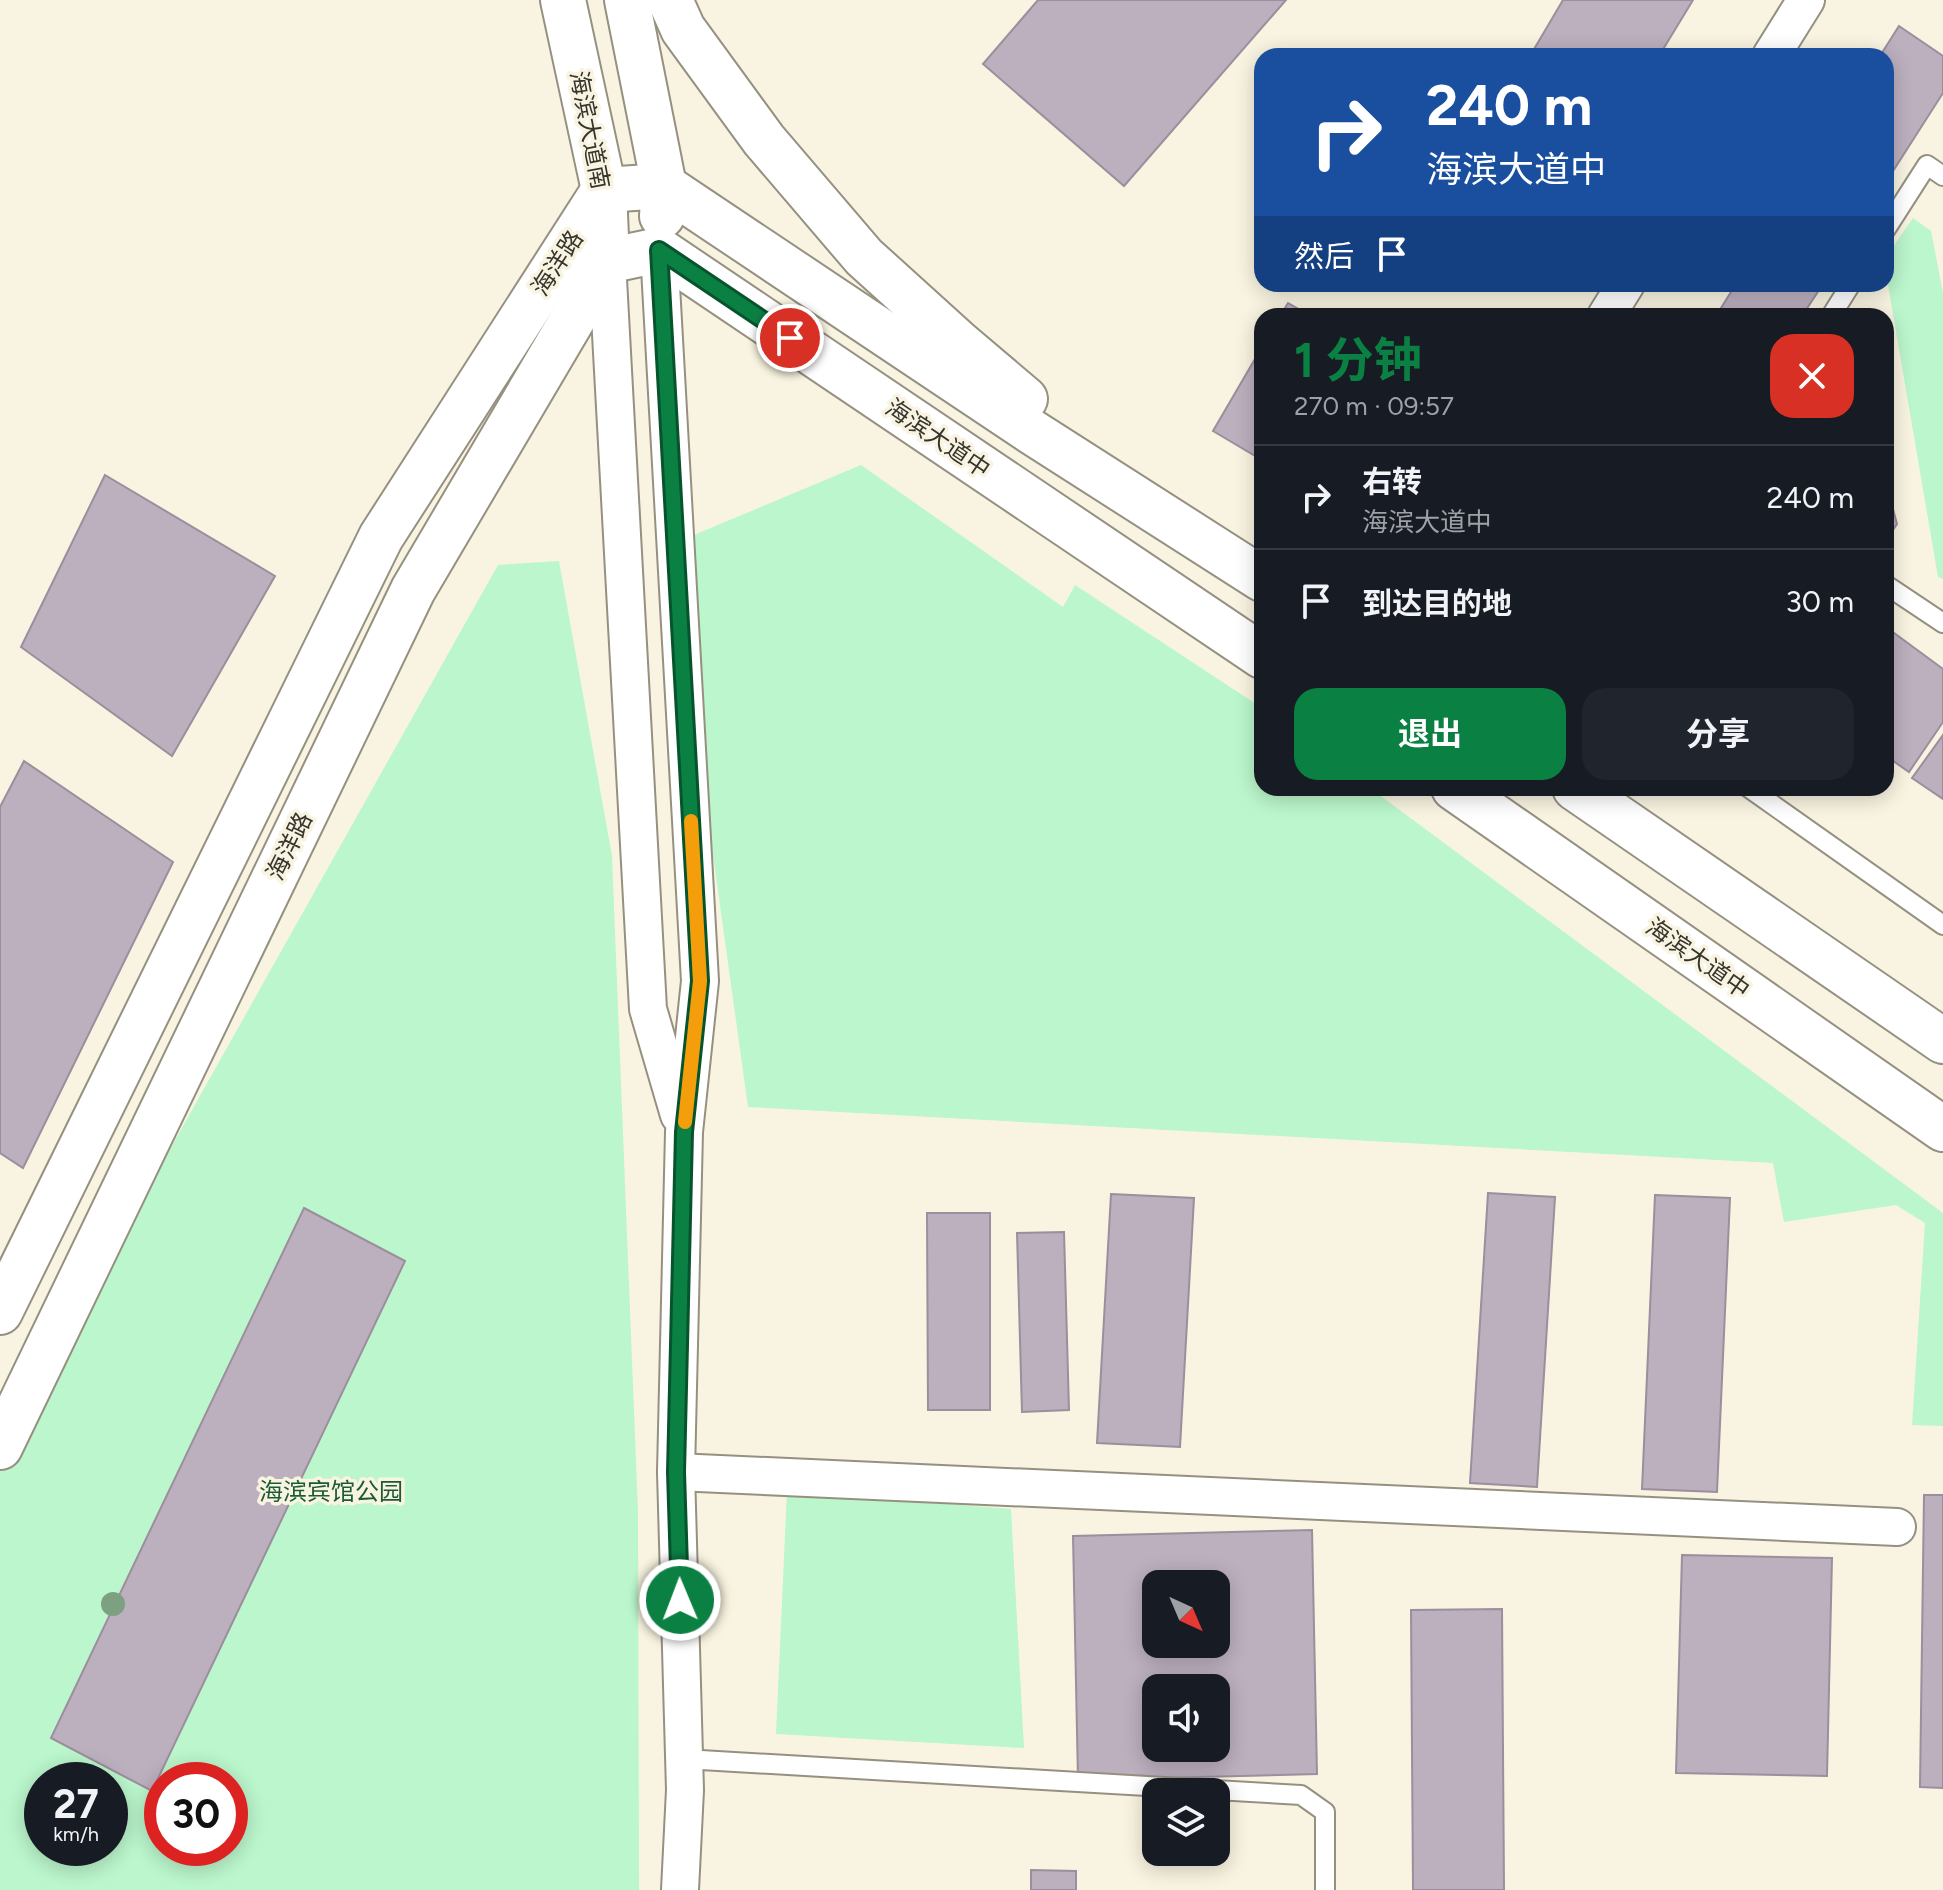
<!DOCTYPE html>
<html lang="zh">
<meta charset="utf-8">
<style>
body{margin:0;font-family:Figtree,"Noto Sans SC",sans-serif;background:#20242c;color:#f1f3f6;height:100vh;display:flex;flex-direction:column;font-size:30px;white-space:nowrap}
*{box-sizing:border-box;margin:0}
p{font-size:26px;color:#9ea1a6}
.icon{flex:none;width:44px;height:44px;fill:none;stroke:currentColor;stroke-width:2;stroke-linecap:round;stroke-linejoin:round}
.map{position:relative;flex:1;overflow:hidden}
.details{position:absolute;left:1254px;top:308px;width:640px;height:488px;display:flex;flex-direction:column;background:#171b24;border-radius:24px;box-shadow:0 4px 20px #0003}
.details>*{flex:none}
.hud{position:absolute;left:1254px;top:48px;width:640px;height:244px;border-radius:24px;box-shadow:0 4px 20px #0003;background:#1a4fa0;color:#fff;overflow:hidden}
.needle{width:52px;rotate:136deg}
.tools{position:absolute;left:1142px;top:1570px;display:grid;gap:16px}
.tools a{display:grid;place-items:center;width:88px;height:88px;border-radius:16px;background:#171b24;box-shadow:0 4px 20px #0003;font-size:40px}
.speed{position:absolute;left:24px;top:1762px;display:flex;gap:16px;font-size:40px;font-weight:700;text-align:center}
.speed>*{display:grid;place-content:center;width:104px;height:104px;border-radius:50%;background:#171b24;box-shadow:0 4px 20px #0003;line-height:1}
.speed small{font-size:20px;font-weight:400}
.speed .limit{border:12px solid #d22;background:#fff;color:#111}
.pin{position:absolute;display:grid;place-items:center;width:68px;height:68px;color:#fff;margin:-34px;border:4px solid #fff;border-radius:50%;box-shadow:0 2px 8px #0007}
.me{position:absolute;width:88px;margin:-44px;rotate:359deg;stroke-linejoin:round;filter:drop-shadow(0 0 6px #0008)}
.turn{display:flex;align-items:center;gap:28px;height:168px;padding:0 40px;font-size:36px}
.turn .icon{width:104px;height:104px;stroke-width:2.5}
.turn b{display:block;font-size:56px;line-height:68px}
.then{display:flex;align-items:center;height:76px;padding:0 40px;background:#0003;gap:16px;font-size:30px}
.round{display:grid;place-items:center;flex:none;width:84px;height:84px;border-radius:24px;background:#20242c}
.head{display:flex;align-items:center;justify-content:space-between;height:136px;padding:0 40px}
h1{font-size:48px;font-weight:700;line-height:60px;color:#0b8043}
.cta{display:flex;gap:16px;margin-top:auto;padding:16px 40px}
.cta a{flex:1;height:92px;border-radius:24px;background:#0b8043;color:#fff;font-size:32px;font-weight:700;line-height:92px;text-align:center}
.cta a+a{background:#20242c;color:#f1f3f6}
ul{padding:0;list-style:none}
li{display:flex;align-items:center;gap:24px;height:104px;padding:0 40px;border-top:2px solid #363941}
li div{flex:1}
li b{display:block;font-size:30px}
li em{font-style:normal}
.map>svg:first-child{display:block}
</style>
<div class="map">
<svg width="1943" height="1890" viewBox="0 0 1943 1890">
<rect width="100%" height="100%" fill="#f9f4e1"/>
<g fill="#bbf6cc" fill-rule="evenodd">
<polygon points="1913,218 1931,231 1943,293 1943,579 1938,577 1886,273 1886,257"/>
<polygon points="861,465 1063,607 1075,585 1262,708 1262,788 1370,788 1943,1213 1943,1426 1912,1425 1925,1223 1896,1205 1784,1222 1773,1163 748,1107 670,545"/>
<path d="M559 561 612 856 638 1512 639 1890H0V1452L498 565ZM42 1780H110V1848H42ZM162 1780H230V1848H162Z"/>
<polygon points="787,1491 1011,1509 1024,1748 776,1734"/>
</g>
<g fill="#bcafbe" stroke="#9b8e9d" stroke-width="2" fill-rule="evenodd">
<polygon points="1038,0 1286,0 1124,186 983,64"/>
<polygon points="1563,0 1693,0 1659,56 1530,56"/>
<polygon points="1899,26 1943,56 1943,93 1886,182 1886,56 1880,56"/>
<polygon points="1736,284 1823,284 1802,316 1716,316"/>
<polygon points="1288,303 1311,316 1280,316"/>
<polygon points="1262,347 1262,460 1213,431"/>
<polygon points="105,475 275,576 172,756 21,647"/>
<polygon points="1886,483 1897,524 1886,540"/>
<polygon points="1886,627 1943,669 1943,722 1909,772 1886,756"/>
<polygon points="1943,735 1943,799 1912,778"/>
<polygon points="24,761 173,862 23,1168 0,1153 0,807"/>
<polygon points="1488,1193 1555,1197 1537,1487 1470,1483"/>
<polygon points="1111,1194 1194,1198 1180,1447 1097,1443"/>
<polygon points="1655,1195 1730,1198 1717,1492 1642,1489"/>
<polygon points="304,1208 405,1261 152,1791 51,1738"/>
<polygon points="927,1213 990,1213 990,1410 928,1410"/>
<polygon points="1064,1232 1069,1410 1022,1412 1017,1233"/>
<polygon points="1924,1495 1943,1495 1943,1788 1920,1787"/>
<path d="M1312 1530 1317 1774 1078 1780 1073 1536ZM1156 1584H1216V1644H1156ZM1156 1688H1216V1748H1156Z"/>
<polygon points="1682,1555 1832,1558 1827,1776 1676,1773"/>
<polygon points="1502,1609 1504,1890 1413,1890 1411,1610"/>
<polygon points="1031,1870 1076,1871 1076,1890 1031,1890"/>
</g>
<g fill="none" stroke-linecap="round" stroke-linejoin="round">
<g stroke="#959080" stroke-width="22">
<g id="lane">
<polyline points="1886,229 1927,165 1943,176"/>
<polyline points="1831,316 1851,284"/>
<polyline points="1886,585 1943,623"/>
<polyline points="1749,788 1943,925"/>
<polyline points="684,1759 1301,1795 1325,1812 1325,1890"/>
</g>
</g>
<g stroke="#959080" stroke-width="40">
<g id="street">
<polyline points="1771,56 1806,0"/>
<polyline points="659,250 700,981 684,1132 676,1472 685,1790 680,1890"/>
<polyline points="607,261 648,1009 679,1115"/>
<polyline points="1606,316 1626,284"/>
<polyline points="676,1472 1897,1527"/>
</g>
</g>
<g stroke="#959080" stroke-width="48">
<g id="secondary">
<polyline points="0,1312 381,537 604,190"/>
<polyline points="0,1447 413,590 607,261"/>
</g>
</g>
<g stroke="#959080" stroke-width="48">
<g id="primary">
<polyline points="563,0 604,190 607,261 659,250 1262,656"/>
<polyline points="627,0 664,186 662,216"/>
<polyline points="670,0 683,29 764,140 864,257 959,343 1025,399"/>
<polyline points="604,190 664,186 1032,432 1262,579"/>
<polyline points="1454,788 1943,1129"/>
<polyline points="1575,788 1943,1041"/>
</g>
</g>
<use href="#lane" stroke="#fff" stroke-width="18"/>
<use href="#street" stroke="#fff" stroke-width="36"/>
<use href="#secondary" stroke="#fff" stroke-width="44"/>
<use href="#primary" stroke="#fff" stroke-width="44"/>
</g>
<circle fill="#7ea082" cx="113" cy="1604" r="12"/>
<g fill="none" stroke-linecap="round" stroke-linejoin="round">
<g stroke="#07532c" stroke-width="20">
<polyline id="route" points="680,1600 676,1472 684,1132 700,981 659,250 790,338"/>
</g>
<use href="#route" stroke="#0b8043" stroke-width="14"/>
<polyline stroke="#f59e0b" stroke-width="14" points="685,1122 700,981 691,821"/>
</g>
<g text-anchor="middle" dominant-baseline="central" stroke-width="7" stroke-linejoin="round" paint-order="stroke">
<g font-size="24" fill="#36342d" stroke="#f9f4e1">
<text transform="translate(590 130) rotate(79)">海滨大道南</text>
<text transform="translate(557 263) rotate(-57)">海洋路</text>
<text transform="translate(938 438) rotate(34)">海滨大道中</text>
<text transform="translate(289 846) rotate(-64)">海洋路</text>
<text transform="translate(1698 958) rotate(35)">海滨大道中</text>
</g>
<g font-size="24" fill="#1a5b35" stroke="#f9f4e1">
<text x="331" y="1491">海滨宾馆公园</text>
</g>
</g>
</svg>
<div class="tools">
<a><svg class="needle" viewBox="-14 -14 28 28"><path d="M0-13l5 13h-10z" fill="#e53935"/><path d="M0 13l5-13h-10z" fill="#9ea1a6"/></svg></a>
<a><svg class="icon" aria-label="sound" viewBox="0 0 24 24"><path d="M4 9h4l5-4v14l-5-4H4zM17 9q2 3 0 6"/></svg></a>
<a><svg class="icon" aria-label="layers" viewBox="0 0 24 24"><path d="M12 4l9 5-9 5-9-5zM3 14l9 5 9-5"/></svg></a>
</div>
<div class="speed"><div>27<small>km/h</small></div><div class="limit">30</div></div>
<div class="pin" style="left:790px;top:338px;background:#d93025"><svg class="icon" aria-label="arrive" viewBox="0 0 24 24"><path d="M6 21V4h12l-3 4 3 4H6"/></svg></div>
<svg class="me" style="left:680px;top:1600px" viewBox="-20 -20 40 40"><circle r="17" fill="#0b8043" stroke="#fff" stroke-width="3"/><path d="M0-11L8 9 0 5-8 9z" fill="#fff"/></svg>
<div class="hud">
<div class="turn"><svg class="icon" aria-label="right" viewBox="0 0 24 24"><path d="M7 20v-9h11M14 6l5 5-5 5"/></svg><div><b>240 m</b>海滨大道中</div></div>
<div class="then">然后<svg class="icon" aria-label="arrive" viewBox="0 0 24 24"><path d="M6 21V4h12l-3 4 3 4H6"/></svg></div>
</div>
<section class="details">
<div class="head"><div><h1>1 分钟</h1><p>270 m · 09:57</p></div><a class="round" style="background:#d93025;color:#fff"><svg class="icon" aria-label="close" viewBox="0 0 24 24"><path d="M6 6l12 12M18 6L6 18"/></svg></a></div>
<ul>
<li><svg class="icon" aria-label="right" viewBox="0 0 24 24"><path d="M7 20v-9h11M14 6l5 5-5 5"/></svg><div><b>右转</b><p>海滨大道中</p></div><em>240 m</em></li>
<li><svg class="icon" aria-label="arrive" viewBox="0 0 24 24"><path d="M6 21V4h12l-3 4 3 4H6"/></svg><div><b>到达目的地</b></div><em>30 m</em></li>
</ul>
<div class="cta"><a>退出</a><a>分享</a></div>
</section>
</div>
